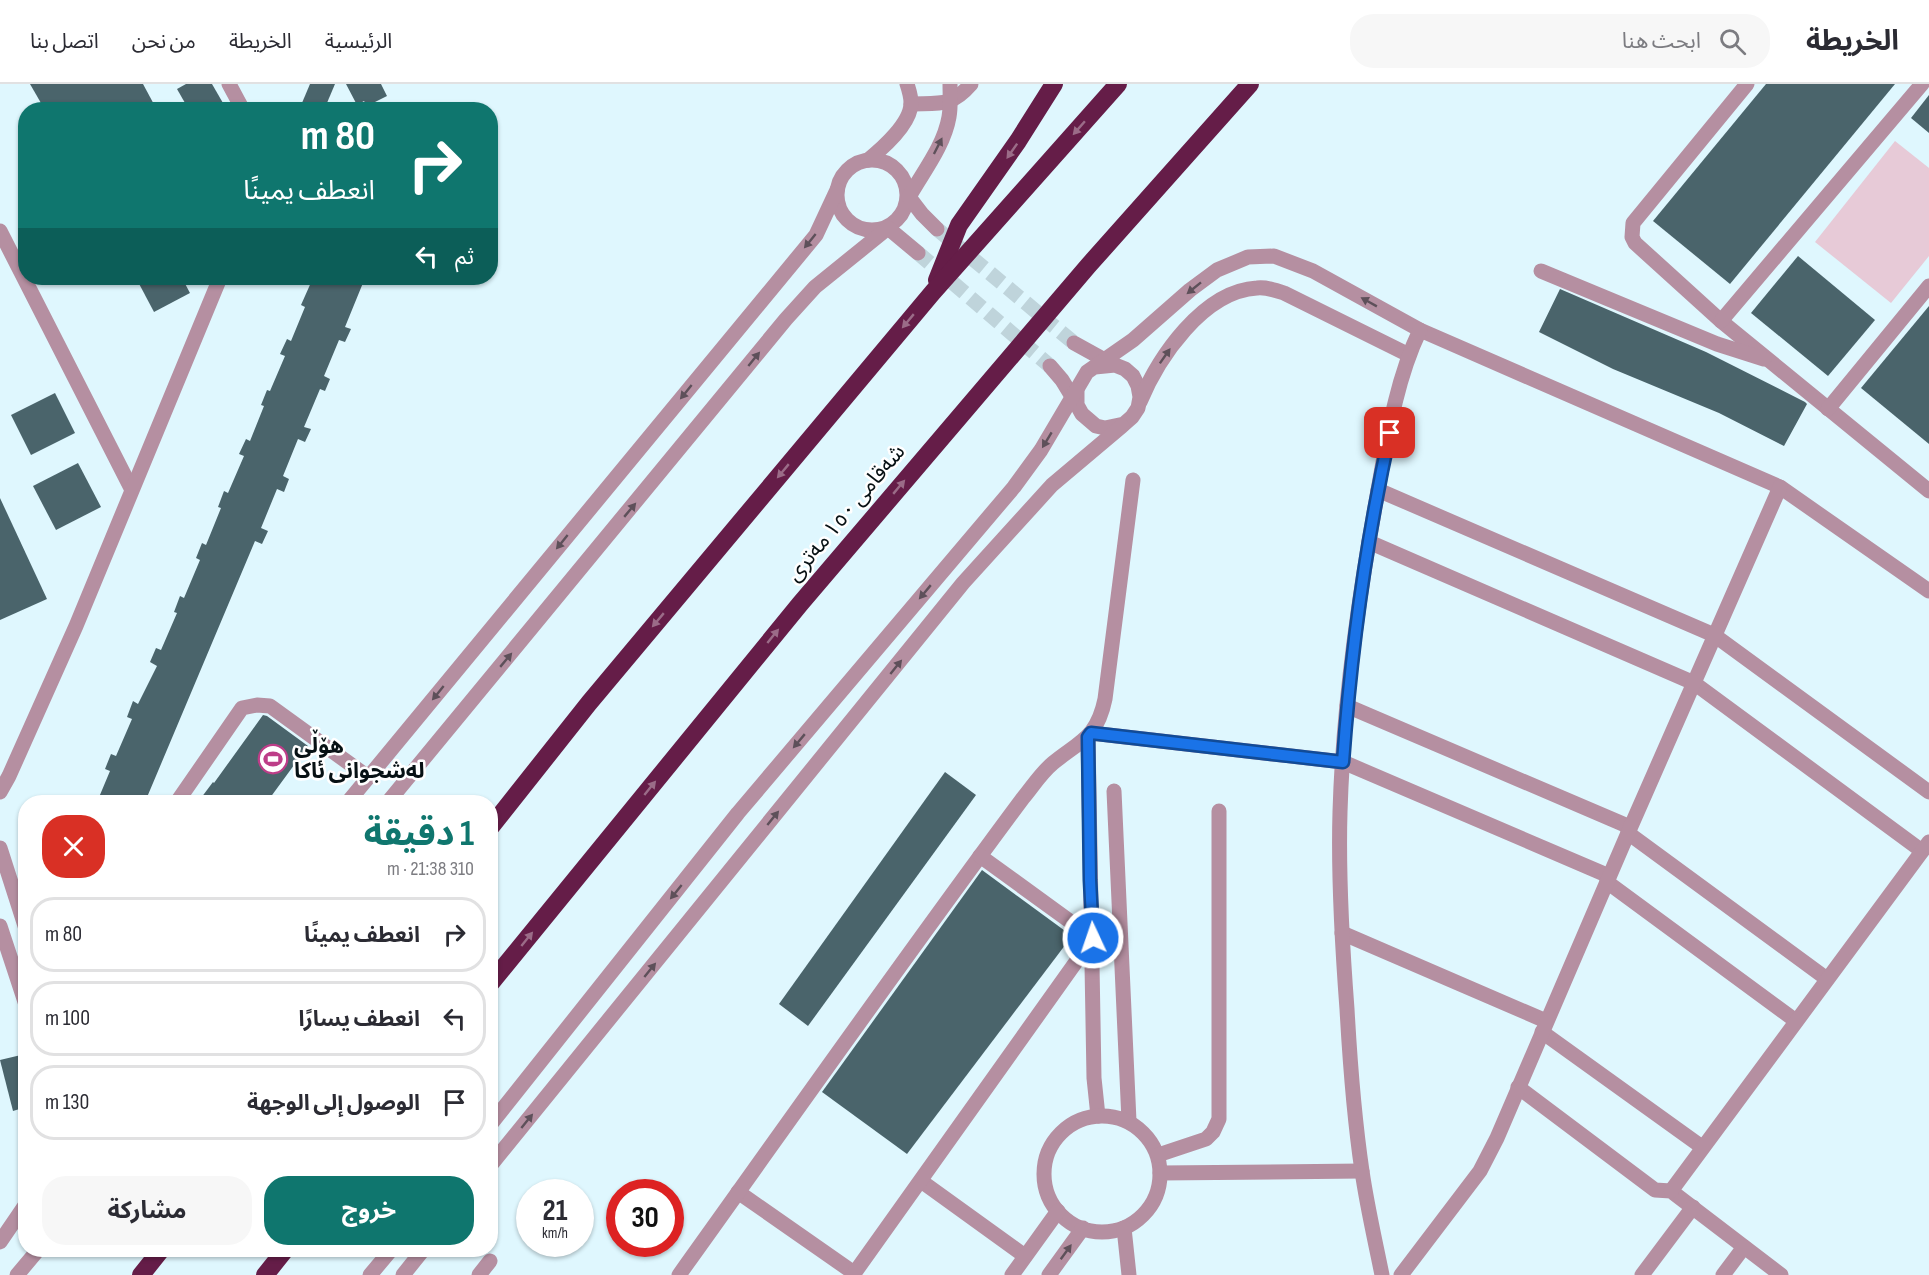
<!DOCTYPE html>
<html lang="ar">
<meta charset="utf-8">
<style>
body{margin:0;font-family:"Sofia Sans Condensed","Noto Sans Arabic",sans-serif;background:#f7f7f7;color:#2b2b33;direction:rtl;height:100vh;display:flex;flex-direction:column;font-size:22px;white-space:nowrap}
*{box-sizing:border-box;margin:0}
p{font-size:20px;color:#7c7c81}
.icon{flex:none;width:33px;height:33px;fill:none;stroke:currentColor;stroke-width:2;stroke-linecap:round;stroke-linejoin:round}
.map{position:relative;flex:1;overflow:hidden;direction:ltr}
.sheet{position:absolute;left:18px;top:711px;width:480px;height:462px;display:flex;flex-direction:column;background:#fff;border-radius:24px;box-shadow:0 2px 4px #0004;direction:rtl}
.sheet>*{flex:none}
.top-card{position:absolute;left:18px;top:18px;width:480px;height:183px;border-radius:24px;box-shadow:0 2px 4px #0004;direction:rtl;background:#0f766e;color:#fff;overflow:hidden}
.speed{position:absolute;left:516px;top:1095px;display:flex;gap:12px;font-size:30px;font-weight:700;text-align:center}
.speed>*{display:grid;place-content:center;width:78px;height:78px;border-radius:50%;background:#fff;box-shadow:0 2px 4px #0004;line-height:1}
.speed small{font-size:15px;font-weight:400}
.speed .limit{border:9px solid #d22;background:#fff;color:#111}
.pin{position:absolute;display:grid;place-items:center;width:51px;height:51px;color:#fff;margin:-26px;border-radius:12px;box-shadow:0 3px 9px #0006}
.me{position:absolute;width:66px;margin:-33px;rotate:357deg;stroke-linejoin:round;filter:drop-shadow(0 0 4px #0008)}
.turn{display:flex;align-items:center;gap:21px;height:126px;padding:0 24px;font-size:27px}
.turn .icon{width:78px;height:78px;stroke-width:2.5}
.turn b{display:block;font-size:42px;line-height:51px}
.then{display:flex;align-items:center;height:57px;padding:0 24px;background:#0003;gap:12px;font-size:22px}
.round{display:grid;place-items:center;flex:none;width:63px;height:63px;border-radius:24px;background:#f7f7f7}
.summary{display:flex;align-items:center;justify-content:space-between;height:102px;padding:0 24px}
h1{font-size:36px;font-weight:700;line-height:45px;color:#0f766e}
.primary-button{display:flex;gap:12px;margin-top:auto;padding:12px 24px}
.primary-button a{flex:1;height:69px;border-radius:24px;background:#0f766e;color:#fff;font-size:24px;font-weight:700;line-height:69px;text-align:center}
.primary-button a+a{background:#f7f7f7;color:#2b2b33}
ul{padding:0;list-style:none}
li{display:flex;align-items:center;gap:18px;height:75px;margin:0 12px 9px;padding:0 12px;border:3px solid #e1e1e2;border-radius:24px}
li div{flex:1}
li b{display:block;font-size:22px}
li em{font-style:normal}
header{display:flex;align-items:center;gap:36px;box-sizing:border-box;height:84px;padding:0 30px;background:#fff;border-bottom:2px solid #e1e1e2}
header strong{font-size:28px}
nav{display:flex;gap:33px;margin-inline-start:auto;font-size:21px}
.search{width:420px;height:54px;background:#f7f7f7;display:flex;align-items:center;gap:15px;box-sizing:border-box;padding:0 21px;border-radius:24px;color:#7c7c81;font-size:22px}
.map>svg:first-child{display:block}
</style>
<header>
<strong>الخريطة</strong>
<div class="search"><svg class="icon" aria-label="search" viewBox="0 0 24 24"><circle cx="10" cy="10" r="6"/><path d="M15 15l6 6"/></svg>ابحث هنا</div>
<nav><a>الرئيسية</a><a>الخريطة</a><a>من نحن</a><a>اتصل بنا</a></nav>
</header>
<div class="map">
<svg width="1929" height="1191" viewBox="0 0 1929 1191">
<rect width="100%" height="100%" fill="#dff7fe"/>
<polygon fill="#e7cad7" points="1895,57 1929,84 1929,172 1891,219 1815,158"/>
<g fill="#4a646b">
<polygon points="30,0 143,0 157,26 45,26"/>
<polygon points="186,0 212,0 227,26 189,26 177,5"/>
<polygon points="310,0 335,0 324,26 299,26"/>
<polygon points="346,0 381,0 387,12 367,22 364,17 357,21"/>
<polygon points="1766,0 1895,0 1730,200 1653,137"/>
<polygon points="1929,11 1929,49 1911,34"/>
<polygon points="1798,172 1875,236 1828,292 1751,229"/>
<polygon points="136,194 182,194 190,209 154,228"/>
<polygon points="313,194 365,194 345,243 351,245 345,258 339,256 324,292 330,295 325,307 320,305 304,343 311,345 305,358 298,355 283,392 289,395 284,408 277,405 261,444 268,447 262,460 255,457 145,718 97,718 110,687 105,685 111,670 116,672 132,635 127,633 133,617 138,620 157,582 150,578 156,564 161,566 177,529 174,528 180,512 184,514 200,476 196,474 202,459 206,461 221,424 218,423 224,407 228,409 244,372 239,370 246,355 250,357 264,322 261,321 267,306 270,307 285,272 280,270 287,255 291,257 305,223 301,221"/>
<polygon points="1560,205 1706,268 1805,318 1807,320 1784,362 1719,329 1613,285 1539,248"/>
<polygon points="1929,222 1929,360 1861,304"/>
<polygon points="55,309 75,349 31,371 11,331"/>
<polygon points="78,379 101,423 56,446 33,402"/>
<polygon points="0,414 47,515 0,536"/>
<polygon points="263,631 267,632 308,662 267,718 198,718 213,698 214,699"/>
<polygon points="945,688 976,711 808,942 779,920"/>
<polygon points="982,786 1072,852 907,1070 822,1008"/>
<polygon points="21,971 26,990 26,1023 13,1027 0,976"/>
</g>
<g fill="none" stroke-linecap="round" stroke-linejoin="round">
<g stroke="#bfd4db" stroke-width="15" stroke-dasharray="15 8" stroke-linecap="butt">
<polyline points="937,145 1074,259"/>
<polyline points="918,169 1050,282"/>
</g>
<g stroke="#b58fa1" stroke-width="15">
<polyline points="229,0 243,26"/>
<polyline points="1747,0 1633,139 1632,153 1635,159 1721,237 1929,407"/>
<path d="M911 20C940 19 951 23 971 0"/>
<circle cx="872" cy="111" r="35"/>
<path d="M868 76C883 64 911 39 911 19 911 13 909 6 907 0"/>
<path d="M937 145 922 130 909 113C923 88 944 62 949 33 951 22 950 11 950 0"/>
<polyline points="0,147 131,404"/>
<polyline points="1541,187 1717,260 1764,275"/>
<polyline points="1721,237 1922,0"/>
<polyline points="1074,259 1112,280"/>
<polyline points="1050,282 1062,296 1076,319"/>
<polyline points="1095,283 1115,281 1125,285 1133,292 1138,302 1140,313 1138,324 1132,333 1124,340 1105,344 1096,342 1082,330 1077,321 1077,305 1087,288 1133,256 1190,206 1217,186 1248,173 1274,172 1313,187 1420,246 1780,403 1929,507"/>
<path d="M1140 318C1158 274 1203 207 1257 204 1266 203 1275 206 1284 209L1409 271"/>
<polyline points="1828,325 1929,202"/>
<polyline points="1378,406 1714,551 1929,708"/>
<polyline points="1369,458 1694,599 1922,767"/>
<polyline points="1347,622 1630,743"/>
<polyline points="1091,649 1343,678 1609,792"/>
<polyline points="1088,653 1094,994 1098,1032"/>
<polyline points="1114,707 1129,1037"/>
<polyline points="0,708 9,692 76,542 220,194"/>
<polyline points="177,718 242,624 257,621 270,622 368,693"/>
<polyline points="348,718 816,151 837,106"/>
<polyline points="388,718 786,235 815,203 888,144 918,169"/>
<polyline points="1628,749 1827,895"/>
<polyline points="0,764 26,845"/>
<polyline points="1607,798 1796,937"/>
<polyline points="0,842 26,921"/>
<polyline points="1342,849 1546,937"/>
<polyline points="1542,948 1702,1063"/>
<polyline points="1518,1003 1655,1106 1671,1107 1781,1191"/>
<circle cx="1102" cy="1090" r="58"/>
<polyline points="490,1041 738,729 1014,403 1041,366 1077,305"/>
<polyline points="1158,1071 1206,1055 1213,1048 1219,1035 1219,727"/>
<polyline points="490,1082 963,499 1052,401 1122,342"/>
<polyline points="1160,1089 1362,1087"/>
<polyline points="921,1097 1025,1172"/>
<polyline points="1671,1107 1929,758"/>
<polyline points="738,1108 854,1189"/>
<polyline points="1124,1144 1129,1191"/>
<polyline points="0,1158 26,1120"/>
<polyline points="17,1191 38,1166"/>
<polyline points="370,1191 391,1166"/>
<polyline points="403,1191 423,1166"/>
<polyline points="479,1191 490,1177"/>
<path d="M679 1191C793 1032 906 871 1023 714 1033 702 1041 689 1053 679 1080 657 1097 654 1105 615L1133 396"/>
<polyline points="853,1191 1093,854 980,772"/>
<polyline points="1012,1191 1058,1127"/>
<polyline points="1049,1191 1083,1144"/>
<path d="M1382 1191C1375 1156 1367 1122 1362 1087 1354 1033 1350 979 1347 925 1342 859 1338 794 1340 728 1343 626 1357 523 1375 423 1386 364 1394 300 1420 246"/>
<polyline points="1401,1191 1480,1087 1497,1054 1628,749 1780,403"/>
<polyline points="1642,1191 1693,1123"/>
<polyline points="1723,1191 1744,1163"/>
</g>
<g stroke="#651d48" stroke-width="18">
<polyline points="937,196 959,141 1018,57 1054,0"/>
<polyline points="490,744 589,619 933,208 1118,0"/>
<polyline points="490,900 800,520 1088,182 1250,0"/>
<polyline points="141,1191 161,1166"/>
<polyline points="265,1191 285,1166"/>
</g>
</g>
<defs><path id="oneway-solid" d="M-6-.8H1V-3.2L6.5 0L1 3.2V.8H-6Z" transform="scale(1.5)"/></defs>
<g fill="#9b6c88">
<use href="#oneway-solid" transform="translate(1079 44) rotate(131)"/>
<use href="#oneway-solid" transform="translate(1012 67) rotate(125)"/>
<use href="#oneway-solid" transform="translate(908 237) rotate(130)"/>
<use href="#oneway-solid" transform="translate(783 387) rotate(130)"/>
<use href="#oneway-solid" transform="translate(899 403) rotate(-50)"/>
<use href="#oneway-solid" transform="translate(658 536) rotate(130)"/>
<use href="#oneway-solid" transform="translate(773 552) rotate(-51)"/>
<use href="#oneway-solid" transform="translate(650 704) rotate(-51)"/>
<use href="#oneway-solid" transform="translate(527 855) rotate(-51)"/>
</g>
<g fill="#5e505a">
<use href="#oneway-solid" transform="translate(938 62) rotate(-63)"/>
<use href="#oneway-solid" transform="translate(810 157) rotate(129)"/>
<use href="#oneway-solid" transform="translate(1194 204) rotate(141)"/>
<use href="#oneway-solid" transform="translate(1369 218) rotate(-151)"/>
<use href="#oneway-solid" transform="translate(1165 272) rotate(-55)"/>
<use href="#oneway-solid" transform="translate(754 275) rotate(-51)"/>
<use href="#oneway-solid" transform="translate(686 308) rotate(129)"/>
<use href="#oneway-solid" transform="translate(1047 356) rotate(121)"/>
<use href="#oneway-solid" transform="translate(630 426) rotate(-50)"/>
<use href="#oneway-solid" transform="translate(562 458) rotate(129)"/>
<use href="#oneway-solid" transform="translate(925 508) rotate(130)"/>
<use href="#oneway-solid" transform="translate(506 576) rotate(-50)"/>
<use href="#oneway-solid" transform="translate(896 583) rotate(-51)"/>
<use href="#oneway-solid" transform="translate(438 609) rotate(129)"/>
<use href="#oneway-solid" transform="translate(799 657) rotate(130)"/>
<use href="#oneway-solid" transform="translate(773 734) rotate(-51)"/>
<use href="#oneway-solid" transform="translate(676 808) rotate(129)"/>
<use href="#oneway-solid" transform="translate(650 886) rotate(-51)"/>
<use href="#oneway-solid" transform="translate(527 1037) rotate(-51)"/>
<use href="#oneway-solid" transform="translate(1066 1168) rotate(-54)"/>
</g>
<g fill="none" stroke-linecap="round" stroke-linejoin="round">
<g stroke="#114b97" stroke-width="15">
<path id="route" d="M1093 854 1090 796 1088 653 1091 649 1343 678C1351 567 1366 457 1390 349"/>
</g>
<use href="#route" stroke="#1a73e8" stroke-width="10"/>
</g>
<defs>
<g id="stadium-ring" transform="scale(1.5)"><circle r="9.5" fill="#fff" stroke="#bd3d88" stroke-width="1.5"/><path d="M0-5a6.5 5 0 1 0 0 10a6.5 5 0 1 0 0-10ZM-3.5-1.8h7v3.6h-7Z" fill="#bd3d88"/></g>
</defs>
<g fill-rule="evenodd">
<use href="#stadium-ring" x="273" y="675"/>
</g>
<g text-anchor="middle" dominant-baseline="central" stroke-width="5" stroke-linejoin="round" paint-order="stroke">
<g font-size="22" fill="#071114" stroke="#fff">
<text transform="translate(846 429) rotate(-50)">شەقامی ١٥٠ مەتری</text>
</g>
<g font-size="22" font-weight="bold" fill="#071114" stroke="#fff" text-anchor="start">
<text x="294" y="662">هۆڵی<tspan x="294" dy="25">لەشجوانی ئاکا</tspan></text>
</g>
</g>
</svg>
<div class="speed"><div>21<small>km/h</small></div><div class="limit">30</div></div>
<div class="pin" style="left:1390px;top:349px;background:#d93025"><svg class="icon" aria-label="arrive" viewBox="0 0 24 24"><path d="M6 21V4h12l-3 4 3 4H6"/></svg></div>
<svg class="me" style="left:1093px;top:854px" viewBox="-20 -20 40 40"><circle r="17" fill="#1a73e8" stroke="#fff" stroke-width="3"/><path d="M0-11L8 9 0 5-8 9z" fill="#fff"/></svg>
<div class="top-card">
<div class="turn"><svg class="icon" aria-label="right" viewBox="0 0 24 24"><path d="M7 20v-9h11M14 6l5 5-5 5"/></svg><div><b>80 m</b>انعطف يمينًا</div></div>
<div class="then">ثم<svg class="icon" aria-label="left" viewBox="0 0 24 24"><path d="M17 20v-9H6M10 6l-5 5 5 5"/></svg></div>
</div>
<section class="sheet">
<div class="summary"><div><h1>1 دقيقة</h1><p>310 m · 21:38</p></div><a class="round" style="background:#d93025;color:#fff"><svg class="icon" aria-label="close" viewBox="0 0 24 24"><path d="M6 6l12 12M18 6L6 18"/></svg></a></div>
<ul>
<li><svg class="icon" aria-label="right" viewBox="0 0 24 24"><path d="M7 20v-9h11M14 6l5 5-5 5"/></svg><div><b>انعطف يمينًا</b></div><em>80 m</em></li>
<li><svg class="icon" aria-label="left" viewBox="0 0 24 24"><path d="M17 20v-9H6M10 6l-5 5 5 5"/></svg><div><b>انعطف يسارًا</b></div><em>100 m</em></li>
<li><svg class="icon" aria-label="arrive" viewBox="0 0 24 24"><path d="M6 21V4h12l-3 4 3 4H6"/></svg><div><b>الوصول إلى الوجهة</b></div><em>130 m</em></li>
</ul>
<div class="primary-button"><a>خروج</a><a>مشاركة</a></div>
</section>
</div>
